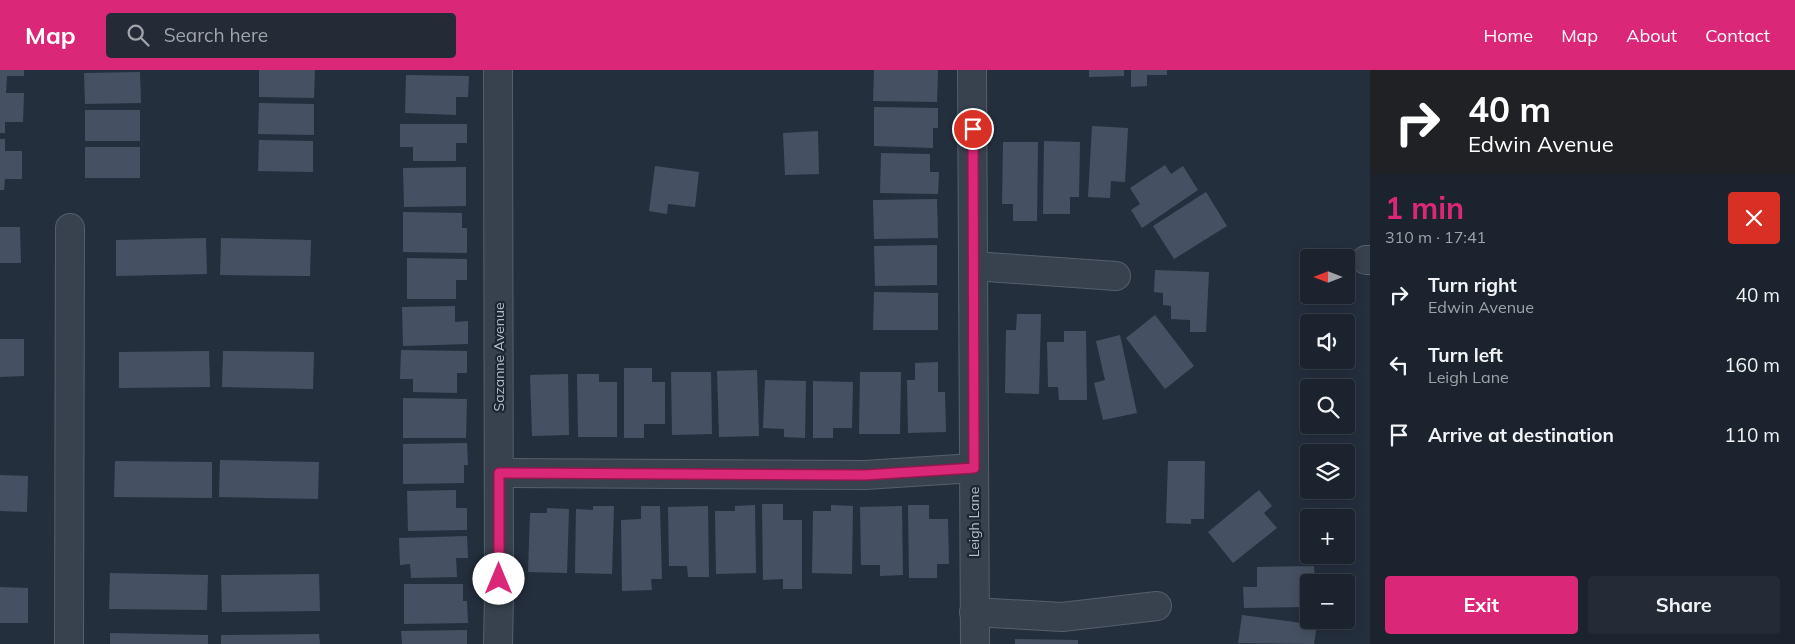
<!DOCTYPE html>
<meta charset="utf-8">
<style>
body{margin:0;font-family:Mulish,sans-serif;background:#242b36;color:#f1f3f6;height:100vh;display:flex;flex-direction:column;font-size:19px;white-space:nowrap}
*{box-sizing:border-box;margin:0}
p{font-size:16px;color:#a0a4aa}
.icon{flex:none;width:28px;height:28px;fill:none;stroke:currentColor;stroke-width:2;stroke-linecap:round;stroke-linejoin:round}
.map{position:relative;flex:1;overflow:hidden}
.drawer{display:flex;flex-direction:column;background:#1b232e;width:425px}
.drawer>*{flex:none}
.banner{background:#202124;color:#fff;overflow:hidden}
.needle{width:32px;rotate:270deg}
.buttons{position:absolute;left:1300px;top:179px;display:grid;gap:10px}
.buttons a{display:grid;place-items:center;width:55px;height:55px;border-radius:5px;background:#1b232e;box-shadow:0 2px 12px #0003,0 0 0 1px #39404a;font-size:25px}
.pin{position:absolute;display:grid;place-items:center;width:42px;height:42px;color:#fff;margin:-21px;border:2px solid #fff;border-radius:50%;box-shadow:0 1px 5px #0007}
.me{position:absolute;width:55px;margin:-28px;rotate:0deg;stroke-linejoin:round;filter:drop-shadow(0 0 4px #0008)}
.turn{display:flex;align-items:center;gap:18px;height:105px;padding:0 15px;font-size:22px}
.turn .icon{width:65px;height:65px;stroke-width:2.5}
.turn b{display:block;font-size:35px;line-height:42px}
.round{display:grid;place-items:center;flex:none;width:52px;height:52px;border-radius:5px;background:#242b36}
.headline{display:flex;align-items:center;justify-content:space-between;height:85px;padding:0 15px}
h1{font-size:30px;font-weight:700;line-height:38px;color:#db2777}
.button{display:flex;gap:10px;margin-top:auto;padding:10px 15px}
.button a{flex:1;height:58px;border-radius:5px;background:#db2777;color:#fff;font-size:20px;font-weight:700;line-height:58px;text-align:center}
.button a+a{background:#242b36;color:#f1f3f6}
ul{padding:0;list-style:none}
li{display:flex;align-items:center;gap:15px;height:70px;padding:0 15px}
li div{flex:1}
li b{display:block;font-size:19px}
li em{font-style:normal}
header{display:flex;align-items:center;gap:30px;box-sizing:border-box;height:70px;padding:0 25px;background:#db2777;color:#fff}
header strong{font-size:24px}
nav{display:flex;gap:28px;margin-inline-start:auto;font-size:18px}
.search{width:350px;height:45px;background:#242b36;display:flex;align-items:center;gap:12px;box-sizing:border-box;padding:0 18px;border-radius:5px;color:#a0a4aa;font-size:19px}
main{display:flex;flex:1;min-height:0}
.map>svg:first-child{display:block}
</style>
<header>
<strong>Map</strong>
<div class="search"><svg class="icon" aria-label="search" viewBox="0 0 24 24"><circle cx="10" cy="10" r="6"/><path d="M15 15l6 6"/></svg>Search here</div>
<nav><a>Home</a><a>Map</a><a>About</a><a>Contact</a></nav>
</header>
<main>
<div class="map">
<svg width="1370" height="574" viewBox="0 0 1370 574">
<rect width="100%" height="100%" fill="#242f3e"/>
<g fill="#455162">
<polygon points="0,0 24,0 24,6 7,6 6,23 24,23 23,52 5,52 5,63 0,63"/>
<polygon points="259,0 315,0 314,28 259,27"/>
<polygon points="874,0 938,0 937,32 873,31"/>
<polygon points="1089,0 1124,0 1124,6 1089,7"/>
<polygon points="1131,0 1167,0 1167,5 1147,5 1147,16 1131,17"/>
<polygon points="140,2 141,33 85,34 84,3"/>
<polygon points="406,5 469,6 468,27 456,27 456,45 405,43"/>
<polygon points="259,33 314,34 314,65 258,64"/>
<polygon points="874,37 938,38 938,58 933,58 933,78 874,76"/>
<rect x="85" y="40" width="55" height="31"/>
<polygon points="400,54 467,54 467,73 456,73 456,91 413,91 413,77 400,77"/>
<polygon points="1092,56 1128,58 1125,112 1111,111 1110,128 1088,127"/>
<polygon points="818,61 819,104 785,105 783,63"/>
<polygon points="0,69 5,69 5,81 22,81 22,109 5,109 4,120 0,120"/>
<polygon points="259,70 313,71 313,102 258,101"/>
<polygon points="1044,71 1080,72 1079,127 1070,127 1070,144 1043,144"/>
<polygon points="1003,72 1038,72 1037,151 1013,151 1013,134 1002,134"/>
<rect x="85" y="77" width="55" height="31"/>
<polygon points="881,83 930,84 930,102 939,102 938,124 880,123"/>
<polygon points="1165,95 1171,104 1183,96 1198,120 1142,158 1131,140 1140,134 1130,118"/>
<polygon points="655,96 699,102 695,137 668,134 667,144 649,141"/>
<polygon points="466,97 466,136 404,137 403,98"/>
<polygon points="1206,122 1227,156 1174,189 1153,156"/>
<polygon points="937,129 938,168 874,169 873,130"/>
<polygon points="403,142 462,143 462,158 467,158 467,183 403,182"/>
<polygon points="0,157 20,157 21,193 0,193"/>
<polygon points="206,168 207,204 116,206 116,170"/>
<polygon points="221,168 311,170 310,206 220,205"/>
<polygon points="937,175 937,215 875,216 874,176"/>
<polygon points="407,188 467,189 467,210 456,210 456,229 407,229"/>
<polygon points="1155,200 1209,202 1206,262 1190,262 1190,250 1171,249 1171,236 1163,235 1163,223 1154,222"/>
<polygon points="874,222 938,223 938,260 873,260"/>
<polygon points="455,236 455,252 468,251 468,274 403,276 402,237"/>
<polygon points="1017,244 1041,244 1039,324 1005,323 1006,260 1016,260"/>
<polygon points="1155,245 1194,296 1165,319 1126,268"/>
<polygon points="1064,261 1086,261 1087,330 1059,330 1058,317 1048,317 1047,272 1064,272"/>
<polygon points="1120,265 1137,343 1103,350 1094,313 1105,310 1096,271"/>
<polygon points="0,269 24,269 24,306 0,307"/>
<polygon points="401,280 467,281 467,303 457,303 457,323 413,322 413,309 400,309"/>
<polygon points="209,281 210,317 119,318 119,282"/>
<polygon points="223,281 314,282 313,319 222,317"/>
<polygon points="938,292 938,322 945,322 946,362 908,363 907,310 915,310 915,293"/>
<polygon points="624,298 652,298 652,312 665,312 665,354 644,354 644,368 624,368"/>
<polygon points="757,300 759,366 719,367 717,301"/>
<polygon points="671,302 711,302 712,364 672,365"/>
<polygon points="860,302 901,302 900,364 859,364"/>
<polygon points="568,304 569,365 532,366 530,305"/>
<polygon points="577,304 599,304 599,312 617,312 617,367 578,367"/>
<polygon points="765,310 806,311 805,368 784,367 784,359 763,358"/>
<polygon points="813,311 853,312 852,358 833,358 833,368 813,368"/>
<polygon points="403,328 467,329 466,368 403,368"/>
<polygon points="467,373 468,395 464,395 464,413 403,414 403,374"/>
<polygon points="220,390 319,392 318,429 219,427"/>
<polygon points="115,391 212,392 212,428 114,427"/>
<polygon points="1168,391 1205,391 1204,449 1191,449 1191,454 1166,453"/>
<polygon points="0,405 28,406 27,442 0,441"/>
<polygon points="456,420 456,438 467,438 467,460 408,461 407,421"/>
<polygon points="1259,420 1272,436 1264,443 1277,458 1233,493 1208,462"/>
<polygon points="762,434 783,434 783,450 802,450 802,519 783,519 783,509 763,510"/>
<polygon points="755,435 756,503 716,504 715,441 735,441 735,436"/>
<polygon points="831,435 853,436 852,504 812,503 813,441 831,441"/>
<polygon points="908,435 929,435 929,449 948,449 949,494 937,494 937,508 909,508"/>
<polygon points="593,436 614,436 612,504 575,503 576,439 593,440"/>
<polygon points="641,436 660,436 662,509 651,509 652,520 622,521 621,450 641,449"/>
<polygon points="708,436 709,507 688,507 687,496 669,496 668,437"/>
<polygon points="902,436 903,505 880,506 880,495 861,495 860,437"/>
<polygon points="547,438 569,439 567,503 528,502 530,443 547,443"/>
<polygon points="467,466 468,488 456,488 457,507 411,508 410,494 400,495 399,468"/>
<polygon points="1314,496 1315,512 1309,512 1309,537 1244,538 1243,517 1257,517 1257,497"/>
<polygon points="110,503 208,505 207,540 109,539"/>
<polygon points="319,504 320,541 222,542 221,505"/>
<polygon points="404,514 463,514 463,531 467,531 468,553 404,554"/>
<polygon points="0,517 28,518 28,553 0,553"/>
<polygon points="1242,545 1317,555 1314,574 1238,573"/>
<polygon points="467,560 467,574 402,574 401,561"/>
<polygon points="110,563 208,565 208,574 110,574"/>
<polygon points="319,564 320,574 221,574 221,565"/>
<polygon points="1015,569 1078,570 1078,574 1015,574"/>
</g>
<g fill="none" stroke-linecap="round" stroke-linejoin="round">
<g stroke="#565f6c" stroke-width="30">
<g id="minor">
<polyline points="972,0 975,574"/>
<polyline points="1366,190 1370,190"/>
<polyline points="973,196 1116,206"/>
<polyline points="499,403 865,405 974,398"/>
<polyline points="974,542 1062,547 1157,536"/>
<polyline points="69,574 70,158"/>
<polyline points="498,574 499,527 498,0"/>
</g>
</g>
<use href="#minor" stroke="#38414e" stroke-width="28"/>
</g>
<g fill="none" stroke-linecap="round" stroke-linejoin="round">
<g stroke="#8e194d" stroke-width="12">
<polyline id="route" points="499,509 499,403 865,405 974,398 973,59"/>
</g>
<use href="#route" stroke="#db2777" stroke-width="9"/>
</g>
<g text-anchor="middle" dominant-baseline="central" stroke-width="4.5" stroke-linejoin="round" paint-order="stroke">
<g font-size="14" fill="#b4bcc9" stroke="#1d2633">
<text transform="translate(499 287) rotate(-90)">Sazanne Avenue</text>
<text transform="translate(974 452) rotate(-90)">Leigh Lane</text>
</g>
</g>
</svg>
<div class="buttons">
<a><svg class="needle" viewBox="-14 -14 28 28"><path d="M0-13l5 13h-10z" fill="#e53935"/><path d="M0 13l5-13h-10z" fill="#a0a4aa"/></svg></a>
<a><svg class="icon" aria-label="sound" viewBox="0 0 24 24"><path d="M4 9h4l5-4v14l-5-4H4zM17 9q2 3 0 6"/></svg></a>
<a><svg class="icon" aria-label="search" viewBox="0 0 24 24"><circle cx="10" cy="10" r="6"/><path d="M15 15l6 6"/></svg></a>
<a><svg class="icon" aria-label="layers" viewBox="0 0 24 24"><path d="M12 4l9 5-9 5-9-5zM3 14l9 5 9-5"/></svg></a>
<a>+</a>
<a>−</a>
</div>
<div class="pin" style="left:973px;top:59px;background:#d93025"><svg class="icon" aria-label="arrive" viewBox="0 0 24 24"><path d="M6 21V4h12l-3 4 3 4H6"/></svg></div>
<svg class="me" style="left:499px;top:509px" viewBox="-20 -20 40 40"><circle r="19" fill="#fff"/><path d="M0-13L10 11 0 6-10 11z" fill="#db2777"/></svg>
</div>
<section class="drawer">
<div class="banner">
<div class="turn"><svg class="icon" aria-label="right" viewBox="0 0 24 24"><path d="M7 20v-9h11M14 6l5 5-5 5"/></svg><div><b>40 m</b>Edwin Avenue</div></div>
</div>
<div class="headline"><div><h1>1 min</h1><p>310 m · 17:41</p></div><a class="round" style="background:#d93025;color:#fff"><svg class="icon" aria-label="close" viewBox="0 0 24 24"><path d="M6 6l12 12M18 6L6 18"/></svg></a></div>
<ul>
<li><svg class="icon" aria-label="right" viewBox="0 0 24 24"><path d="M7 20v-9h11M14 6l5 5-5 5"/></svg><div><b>Turn right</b><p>Edwin Avenue</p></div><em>40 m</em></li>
<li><svg class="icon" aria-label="left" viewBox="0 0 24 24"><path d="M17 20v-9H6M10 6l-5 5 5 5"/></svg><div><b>Turn left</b><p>Leigh Lane</p></div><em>160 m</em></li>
<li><svg class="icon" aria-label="arrive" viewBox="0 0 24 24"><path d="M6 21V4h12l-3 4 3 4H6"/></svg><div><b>Arrive at destination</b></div><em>110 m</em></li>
</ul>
<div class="button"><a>Exit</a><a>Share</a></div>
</section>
</main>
